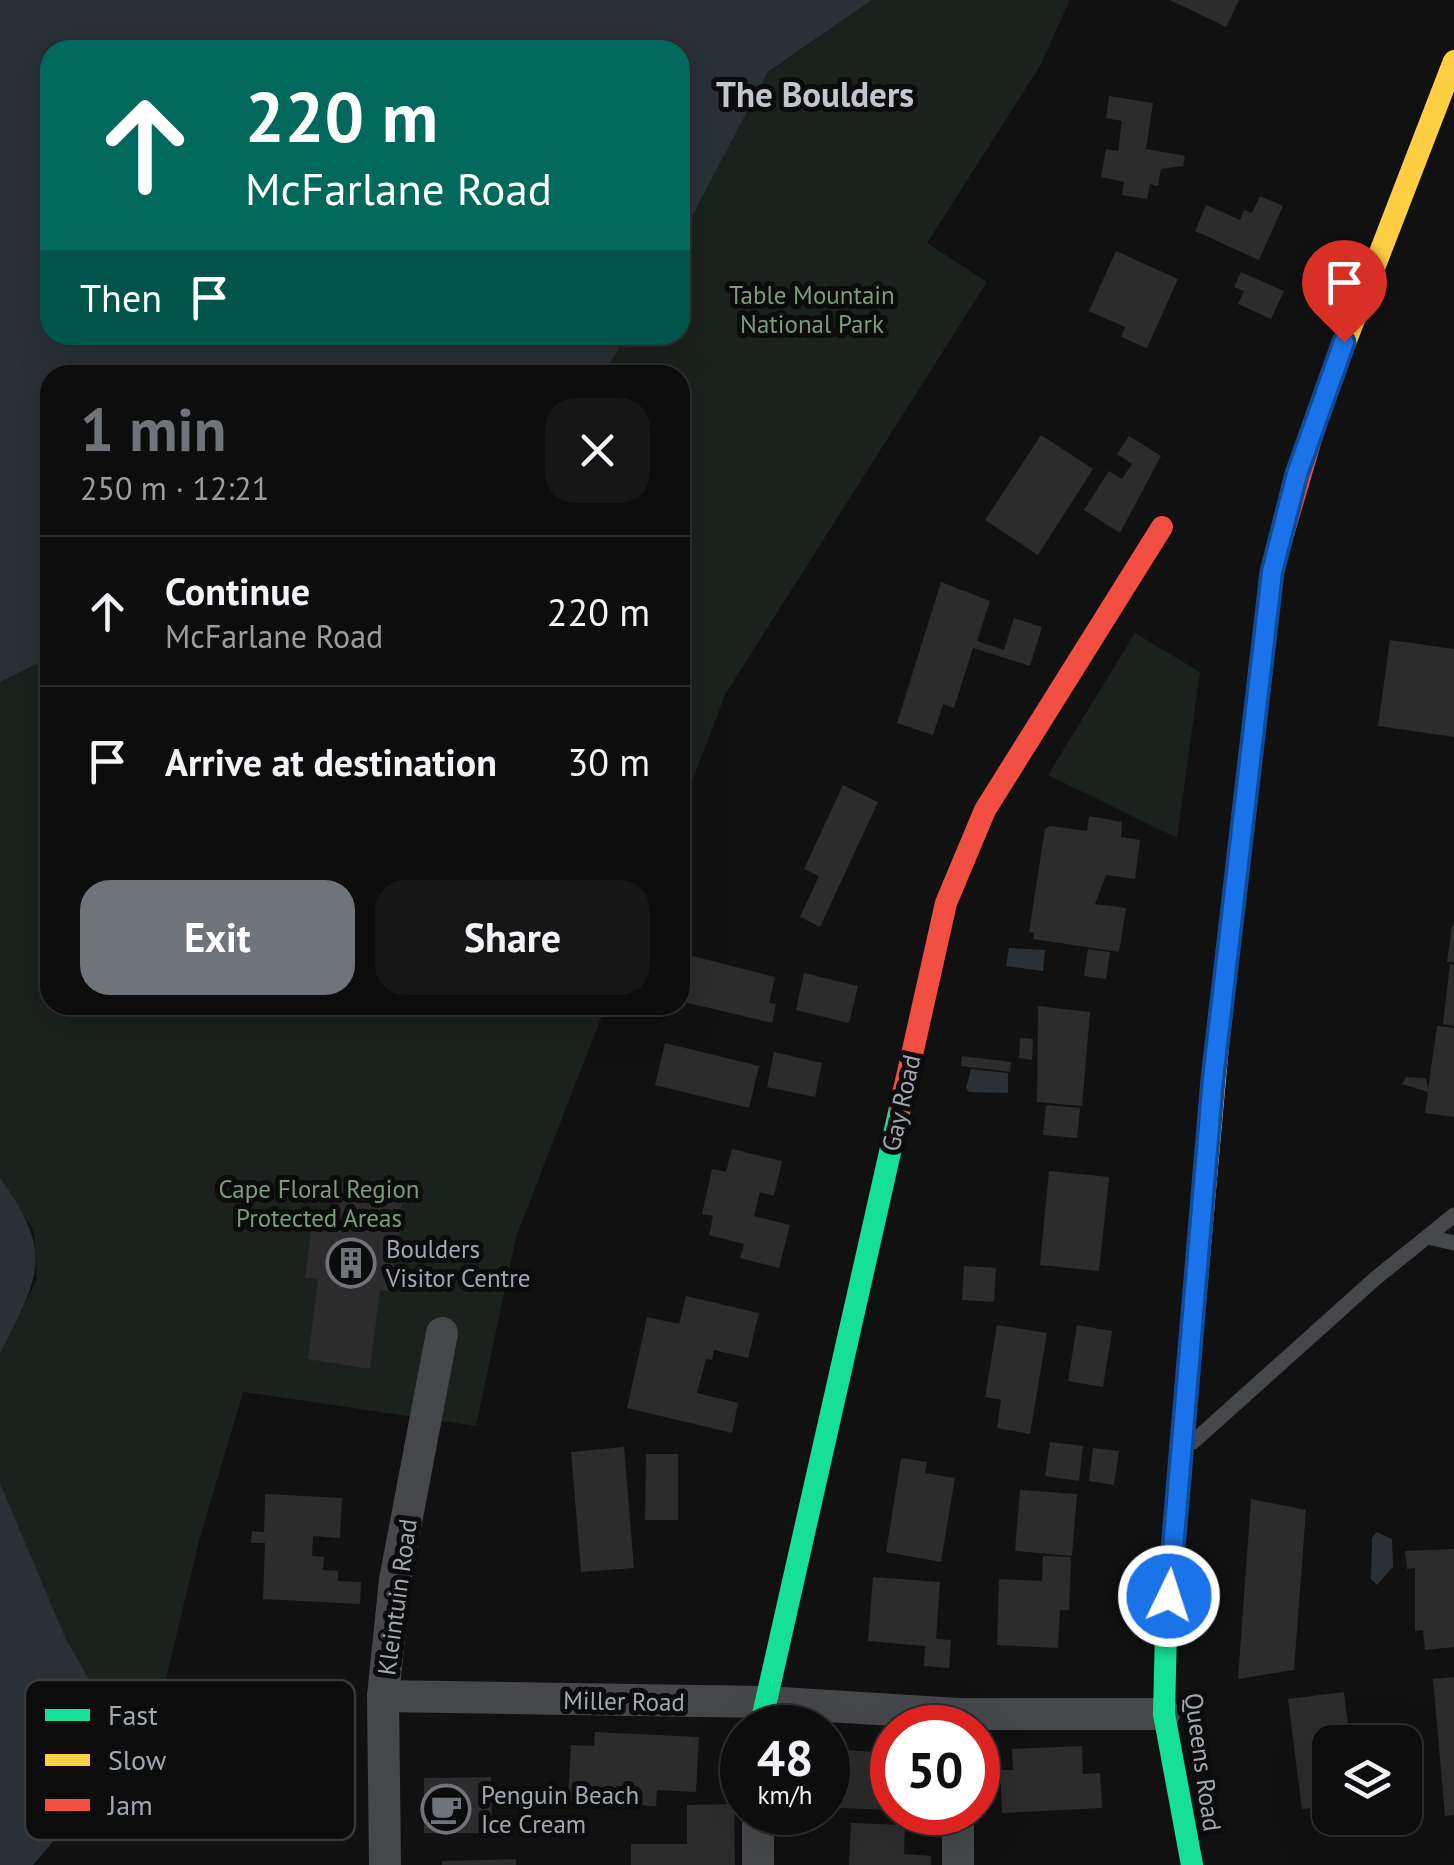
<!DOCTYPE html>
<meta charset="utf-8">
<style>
body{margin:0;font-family:"PT Sans",sans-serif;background:#161617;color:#f1f3f6;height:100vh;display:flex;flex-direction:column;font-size:38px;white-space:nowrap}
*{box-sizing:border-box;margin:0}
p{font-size:32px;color:#9a9c9e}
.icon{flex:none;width:55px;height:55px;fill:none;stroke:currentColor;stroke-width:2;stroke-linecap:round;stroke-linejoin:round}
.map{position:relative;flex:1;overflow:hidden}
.side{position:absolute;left:40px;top:365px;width:650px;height:650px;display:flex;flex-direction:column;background:#0d0d0e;border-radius:30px;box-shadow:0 10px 40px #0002,0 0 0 2px #2d2d2e}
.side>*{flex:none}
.hud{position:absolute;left:40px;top:40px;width:650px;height:305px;border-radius:30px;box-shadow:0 10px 40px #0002,0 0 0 2px #2d2d2e;background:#00695c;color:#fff;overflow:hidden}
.fabs{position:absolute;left:1312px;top:1725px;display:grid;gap:20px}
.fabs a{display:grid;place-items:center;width:110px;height:110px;border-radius:20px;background:#0d0d0e;box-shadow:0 10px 40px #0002,0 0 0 2px #2d2d2e;font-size:50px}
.speed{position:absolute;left:720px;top:1705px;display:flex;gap:20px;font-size:50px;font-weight:700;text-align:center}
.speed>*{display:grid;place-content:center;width:130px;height:130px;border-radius:50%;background:#0d0d0e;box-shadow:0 10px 40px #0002,0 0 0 2px #2d2d2e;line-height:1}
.speed small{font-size:25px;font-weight:400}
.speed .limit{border:15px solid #d22;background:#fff;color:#111}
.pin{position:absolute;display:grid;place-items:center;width:85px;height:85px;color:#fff;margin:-102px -42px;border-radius:50% 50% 50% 0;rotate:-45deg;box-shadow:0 0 10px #0007}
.pin .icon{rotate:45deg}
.me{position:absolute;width:110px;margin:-55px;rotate:4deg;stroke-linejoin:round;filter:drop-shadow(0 0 8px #0008)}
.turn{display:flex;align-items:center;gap:35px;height:210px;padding:0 40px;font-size:45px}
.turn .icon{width:130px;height:130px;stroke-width:2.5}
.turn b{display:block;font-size:70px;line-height:85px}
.then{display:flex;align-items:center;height:95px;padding:0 40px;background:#0003;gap:20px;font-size:38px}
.round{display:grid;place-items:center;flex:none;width:105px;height:105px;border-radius:30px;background:#161617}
.headline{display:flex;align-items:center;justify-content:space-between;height:170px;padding:0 40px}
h1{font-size:60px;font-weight:800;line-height:75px;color:#6f737a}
.cta{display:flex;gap:20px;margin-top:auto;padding:20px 40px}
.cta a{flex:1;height:115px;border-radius:30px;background:#6f737a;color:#fff;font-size:40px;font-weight:800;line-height:115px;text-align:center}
.cta a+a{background:#161617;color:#f1f3f6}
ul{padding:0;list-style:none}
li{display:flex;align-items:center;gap:30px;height:150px;padding:0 40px;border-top:2px solid #2d2d2e}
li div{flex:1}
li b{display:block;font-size:38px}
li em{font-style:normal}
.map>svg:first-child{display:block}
</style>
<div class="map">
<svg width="1454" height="1865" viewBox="0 0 1454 1865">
<rect width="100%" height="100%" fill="#111112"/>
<g fill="#1b211c">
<polygon points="872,0 1070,0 1040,66 927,243 987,282 726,693 680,812 680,375 603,375 627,335 680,335 680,239 736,125 769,72"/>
<polygon points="1135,633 1200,672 1177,838 1048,775"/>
<polygon points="45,657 50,657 50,1005 606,1005 516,1237 476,1426 243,1392 199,1541 148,1754 138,1764 66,1639 0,1483 0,1355 37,1279 34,1231 0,1178 0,682"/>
</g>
<g fill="#293036">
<polygon points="0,0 872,0 768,72 680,239 680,50 50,50 50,335 627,335 603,375 50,375 50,657 0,682"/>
<polygon points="1009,948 1045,950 1043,971 1006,966"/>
<polygon points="971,1069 1008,1073 1008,1093 969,1092 966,1088"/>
<path d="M0 1178C56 1255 38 1276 0 1355Z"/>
<polygon points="0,1483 66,1639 138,1764 111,1775 33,1865 0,1865"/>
<polygon points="1377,1532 1392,1539 1393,1567 1377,1585 1371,1579 1372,1538"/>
</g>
<g fill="#2c2c2d">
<polygon points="1170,0 1239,0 1226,27"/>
<polygon points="1109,96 1153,103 1146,149 1185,156 1183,166 1161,169 1158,186 1150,184 1147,199 1122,195 1124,182 1101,177 1106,149 1118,151 1122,121 1106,118"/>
<polygon points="1260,196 1283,206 1259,260 1195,231 1206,205 1240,220 1244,210 1252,213"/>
<polygon points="1116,251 1178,279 1147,348 1121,337 1125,327 1089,311"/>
<polygon points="1241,272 1284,291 1271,319 1238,304 1244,291 1234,287"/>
<polygon points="1041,435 1093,469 1038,555 985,520"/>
<polygon points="1129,436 1161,456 1120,533 1084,510 1109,471 1122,479 1132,464 1117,454"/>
<polygon points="941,582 990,601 977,641 1004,650 1014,618 1042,627 1030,666 973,648 954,708 943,704 933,735 897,723"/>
<polygon points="1390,640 1454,649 1454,737 1378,726"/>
<polygon points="843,785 878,802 820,927 800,917 819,876 804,869"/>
<polygon points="1089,816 1122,822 1121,837 1140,840 1135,879 1106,875 1095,904 1126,908 1119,952 1033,939 1034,933 1029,932 1045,829 1050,826 1087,831"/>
<polygon points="1452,926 1454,926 1454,962 1447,962"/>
<polygon points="1088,949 1110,952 1106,979 1084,976"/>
<polygon points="681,953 775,977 769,1003 776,1004 772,1023 680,1001"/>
<polygon points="1450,964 1454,965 1454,1026 1443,1024"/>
<polygon points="804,973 858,986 849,1023 796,1010"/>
<polygon points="1038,1006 1090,1012 1082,1106 1037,1102"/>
<polygon points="1437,1026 1454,1028 1454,1117 1425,1113 1428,1092 1402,1084 1406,1077 1426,1078 1428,1090"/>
<polygon points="1020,1038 1033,1039 1032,1060 1019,1058"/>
<polygon points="665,1043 759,1066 749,1108 655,1085"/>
<polygon points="774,1052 822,1063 815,1097 767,1087"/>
<polygon points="962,1056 1011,1062 1010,1072 961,1066"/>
<polygon points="1046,1105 1080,1108 1077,1138 1043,1135"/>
<polygon points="732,1149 782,1161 774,1196 760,1192 754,1216 790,1225 779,1268 740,1258 744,1244 709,1235 713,1216 702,1214 712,1169 726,1172"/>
<polygon points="1049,1171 1109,1177 1099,1271 1040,1265"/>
<polygon points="345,1177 405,1198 393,1225 400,1227 392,1292 380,1290 370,1369 308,1359 318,1279 305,1278 313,1218 330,1216"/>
<polygon points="964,1266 996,1268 994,1302 962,1300"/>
<polygon points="686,1296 759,1313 748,1358 714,1350 712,1360 706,1359 697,1393 738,1403 732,1433 627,1408 647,1317 679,1324"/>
<polygon points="997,1325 1047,1333 1030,1434 997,1428 1001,1400 985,1397"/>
<polygon points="1077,1325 1112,1331 1103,1387 1068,1381"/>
<polygon points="1050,1442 1083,1446 1079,1481 1045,1476"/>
<polygon points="624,1447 634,1568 581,1572 571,1452"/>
<polygon points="1093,1448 1119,1451 1114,1485 1089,1481"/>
<polygon points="646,1454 678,1454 678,1520 645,1520"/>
<polygon points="901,1458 927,1462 925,1473 955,1478 941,1562 886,1552"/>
<polygon points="1020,1490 1077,1494 1072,1556 1015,1551"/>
<polygon points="265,1494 342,1498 340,1538 313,1536 312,1556 324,1557 323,1570 338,1571 338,1581 361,1582 360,1604 263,1599 265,1543 251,1543 252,1531 264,1532"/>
<polygon points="1251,1499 1306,1510 1294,1670 1238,1679"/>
<polygon points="1454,1549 1454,1647 1425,1650 1423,1630 1415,1631 1415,1568 1407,1569 1405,1551"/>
<polygon points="1043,1556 1071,1557 1069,1610 1060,1610 1058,1648 997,1645 999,1579 1042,1581"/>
<polygon points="873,1577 940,1582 936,1639 951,1640 949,1668 924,1666 925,1646 868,1641"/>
<polygon points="1454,1677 1454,1815 1445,1816 1433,1679"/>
<polygon points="1344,1692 1350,1742 1330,1742 1330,1806 1302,1809 1288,1699"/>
<polygon points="595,1732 699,1737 696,1792 657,1790 656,1806 568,1802 571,1745 594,1746"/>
<polygon points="1082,1746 1083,1774 1100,1773 1102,1808 1002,1813 1000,1770 1013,1770 1012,1749"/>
<polygon points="841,1750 892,1753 892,1810 839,1808"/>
<polygon points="491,1777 492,1833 424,1833 424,1778"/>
<polygon points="734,1804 735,1865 631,1865 631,1844 687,1844 687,1805"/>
<polygon points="851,1823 905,1825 904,1854 931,1856 931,1865 849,1865"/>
<polygon points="516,1859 516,1865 442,1865 442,1861"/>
</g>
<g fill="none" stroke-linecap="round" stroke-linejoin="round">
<g stroke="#46474a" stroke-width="15">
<polyline points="1428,1237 1454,1243"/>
<polyline points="1193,1442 1377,1277 1454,1215"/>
</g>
<g stroke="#46474a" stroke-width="32">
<polyline points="383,1696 765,1702 958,1714 1164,1714"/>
<polyline points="758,1812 758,1865"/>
<polyline points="385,1865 383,1696 395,1580 442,1333"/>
<polyline points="958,1865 958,1812"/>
</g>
<g stroke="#16e098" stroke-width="22">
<polyline points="1188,1378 1166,1631 1164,1714 1192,1865"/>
<polyline points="760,1728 900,1108"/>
</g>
<g stroke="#ffcf43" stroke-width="22">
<polyline points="1321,405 1454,61"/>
<polyline points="1188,1378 1223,990"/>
</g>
<g stroke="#f24e42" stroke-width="22">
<polyline points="1223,990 1272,572 1321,405"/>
<polyline points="900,1108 946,903 985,810 1162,527"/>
</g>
</g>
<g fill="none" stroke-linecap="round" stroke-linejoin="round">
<g stroke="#114b97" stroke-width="25">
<polyline id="route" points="1169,1596 1213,1079 1272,572 1297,474 1344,342"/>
</g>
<use href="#route" stroke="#1a73e8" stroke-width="18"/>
</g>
<defs>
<g id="building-ring" transform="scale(2.5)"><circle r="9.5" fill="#0c0c0d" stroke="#6f737a" stroke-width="1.5"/><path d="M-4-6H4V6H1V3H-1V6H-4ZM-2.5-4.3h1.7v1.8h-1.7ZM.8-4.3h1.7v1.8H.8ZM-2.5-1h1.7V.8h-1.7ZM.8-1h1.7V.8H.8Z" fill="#6f737a"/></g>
<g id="cafe-ring" transform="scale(2.5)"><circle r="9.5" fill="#0c0c0d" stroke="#6f737a" stroke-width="1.5"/><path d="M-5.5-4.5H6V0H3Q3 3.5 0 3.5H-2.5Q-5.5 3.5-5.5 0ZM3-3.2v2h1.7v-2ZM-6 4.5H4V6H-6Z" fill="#6f737a"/></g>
</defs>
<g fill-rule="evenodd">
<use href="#building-ring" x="351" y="1263"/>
<use href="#cafe-ring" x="446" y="1809"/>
</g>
<g text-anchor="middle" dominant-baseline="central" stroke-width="10" stroke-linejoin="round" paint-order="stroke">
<g font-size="25" fill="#7a9d7b" stroke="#0c0c0d">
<text x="812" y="295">Table Mountain<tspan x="812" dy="29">National Park</tspan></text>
<text x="319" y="1189">Cape Floral Region<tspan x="319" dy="29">Protected Areas</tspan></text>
</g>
<g font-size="25" fill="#a2a8b2" stroke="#0c0c0d">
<text transform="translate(901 1103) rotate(-77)">Gay Road</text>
<text transform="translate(397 1597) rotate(-82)">Kleintuin Road</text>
<text transform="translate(624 1701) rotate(1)">Miller Road</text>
<text transform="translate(1203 1762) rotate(82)">Queens Road</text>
</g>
<g font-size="25" fill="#a2a8b2" stroke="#0c0c0d" text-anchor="start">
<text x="386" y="1249">Boulders<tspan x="386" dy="29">Visitor Centre</tspan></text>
<text x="481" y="1795">Penguin Beach<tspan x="481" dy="29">Ice Cream</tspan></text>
</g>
<g font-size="35" font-weight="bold" fill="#c3c6ce" stroke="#0c0c0d">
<text x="815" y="94">The Boulders</text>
</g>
</g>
<rect x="25" y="1680" width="330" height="160" rx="15" fill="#0c0c0d" stroke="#393b3f" stroke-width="2.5"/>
<rect x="45" y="1709" width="45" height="12" fill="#16e098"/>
<rect x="45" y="1754" width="45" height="12" fill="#ffcf43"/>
<rect x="45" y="1799" width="45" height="12" fill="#f24e42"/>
<g font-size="28" fill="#a2a8b2">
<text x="108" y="1725">Fast</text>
<text x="108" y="1770">Slow</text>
<text x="108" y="1815">Jam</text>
</g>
</svg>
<div class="fabs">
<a><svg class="icon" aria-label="layers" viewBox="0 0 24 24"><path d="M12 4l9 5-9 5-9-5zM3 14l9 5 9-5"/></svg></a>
</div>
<div class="speed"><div>48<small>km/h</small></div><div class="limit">50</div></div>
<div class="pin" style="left:1344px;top:342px;background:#d93025"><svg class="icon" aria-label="arrive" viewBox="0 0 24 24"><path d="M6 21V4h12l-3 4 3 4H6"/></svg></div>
<svg class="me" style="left:1169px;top:1596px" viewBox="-20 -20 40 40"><circle r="17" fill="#1a73e8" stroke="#fff" stroke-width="3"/><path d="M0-11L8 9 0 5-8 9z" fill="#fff"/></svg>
<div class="hud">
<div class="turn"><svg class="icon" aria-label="ahead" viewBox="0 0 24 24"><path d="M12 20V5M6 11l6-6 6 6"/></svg><div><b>220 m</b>McFarlane Road</div></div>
<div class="then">Then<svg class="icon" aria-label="arrive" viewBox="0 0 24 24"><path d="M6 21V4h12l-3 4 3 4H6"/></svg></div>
</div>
<section class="side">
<div class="headline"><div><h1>1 min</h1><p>250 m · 12:21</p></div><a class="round"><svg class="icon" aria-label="close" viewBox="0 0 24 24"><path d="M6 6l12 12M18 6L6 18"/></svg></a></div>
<ul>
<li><svg class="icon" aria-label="ahead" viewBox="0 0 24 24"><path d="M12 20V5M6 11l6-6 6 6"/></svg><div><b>Continue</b><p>McFarlane Road</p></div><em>220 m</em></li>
<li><svg class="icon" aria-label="arrive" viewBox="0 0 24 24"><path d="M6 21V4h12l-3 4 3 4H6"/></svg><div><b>Arrive at destination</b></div><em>30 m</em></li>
</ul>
<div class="cta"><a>Exit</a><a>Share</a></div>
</section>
</div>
